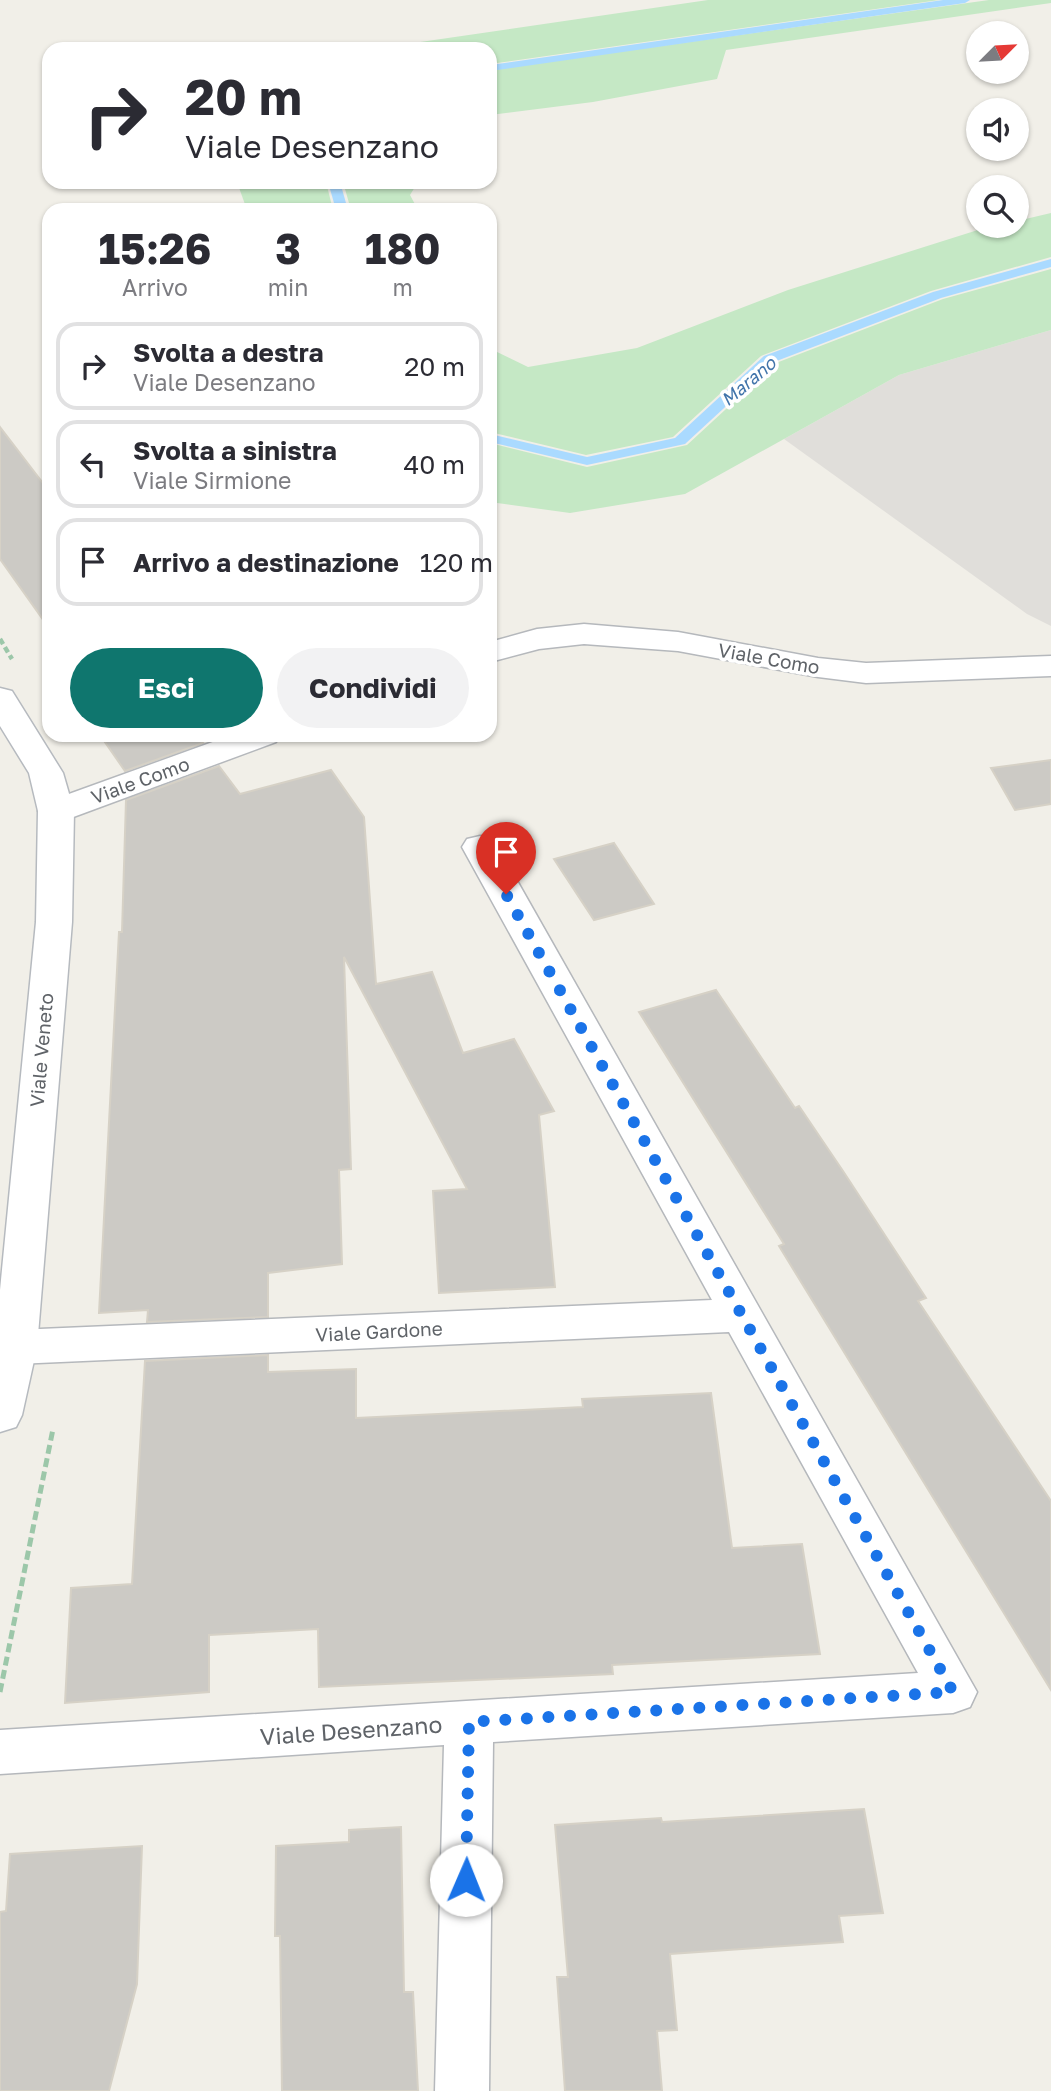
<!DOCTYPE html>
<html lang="it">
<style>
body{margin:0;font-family:"Golos Text",sans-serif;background:#f2f2f3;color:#2b2b33;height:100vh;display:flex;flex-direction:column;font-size:26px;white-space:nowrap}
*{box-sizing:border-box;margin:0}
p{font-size:23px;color:#7c7c81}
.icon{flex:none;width:38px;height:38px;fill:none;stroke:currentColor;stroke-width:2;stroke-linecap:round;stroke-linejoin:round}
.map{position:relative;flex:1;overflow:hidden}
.sheet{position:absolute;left:42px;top:203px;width:455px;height:539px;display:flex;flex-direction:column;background:#fff;border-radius:21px;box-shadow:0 2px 5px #0004}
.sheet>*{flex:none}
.top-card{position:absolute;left:42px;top:42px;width:455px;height:147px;border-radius:21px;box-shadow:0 2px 5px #0004;background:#fff;color:#2b2b33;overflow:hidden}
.needle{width:46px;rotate:66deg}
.buttons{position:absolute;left:966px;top:21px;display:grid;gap:14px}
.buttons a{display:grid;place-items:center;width:63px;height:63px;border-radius:50%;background:#fff;box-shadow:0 2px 5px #0004;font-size:35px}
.pin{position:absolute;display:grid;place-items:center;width:60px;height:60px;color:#fff;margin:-72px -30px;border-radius:50% 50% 50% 0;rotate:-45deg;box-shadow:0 0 7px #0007}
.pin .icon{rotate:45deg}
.me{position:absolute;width:77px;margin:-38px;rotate:1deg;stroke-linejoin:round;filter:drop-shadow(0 0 5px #0008)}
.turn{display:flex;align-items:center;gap:24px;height:147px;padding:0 28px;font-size:32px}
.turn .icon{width:91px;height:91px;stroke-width:2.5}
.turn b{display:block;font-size:49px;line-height:60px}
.eta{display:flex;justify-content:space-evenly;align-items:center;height:119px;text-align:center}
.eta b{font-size:42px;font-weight:700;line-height:49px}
.action{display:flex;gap:14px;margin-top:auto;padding:14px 28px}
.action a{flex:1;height:80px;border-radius:42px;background:#0f766e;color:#fff;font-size:28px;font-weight:700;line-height:80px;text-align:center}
.action a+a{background:#f2f2f3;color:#2b2b33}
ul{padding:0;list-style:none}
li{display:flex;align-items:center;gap:21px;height:88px;margin:0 14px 10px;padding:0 14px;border:4px solid #e1e1e2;border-radius:21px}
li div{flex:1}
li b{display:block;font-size:26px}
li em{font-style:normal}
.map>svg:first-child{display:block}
</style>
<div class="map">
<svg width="1051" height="2091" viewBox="0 0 1051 2091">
<rect width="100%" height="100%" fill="#f1efe8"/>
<polygon fill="#e0deda" points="1051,330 1051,626 1027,614 784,439 899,375"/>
<g fill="#c5e8c5">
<polygon points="708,0 939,0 490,64 490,49 372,49"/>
<polygon points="989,0 1051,0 1051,3 726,50 717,79 593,102 490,115 490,72 503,68"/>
<polygon points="237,182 326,182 333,210 247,210"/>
<polygon points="343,182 418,182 410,195 418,210 351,210"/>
<polygon points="1051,213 1051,257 931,291 761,356 673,437 586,455 490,432 490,345 493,350 528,367 637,348 788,290 981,229 1017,226 1017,221"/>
<polygon points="1051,269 1051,330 899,375 685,494 570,513 490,502 490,443 587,467 687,445 776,363 943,299"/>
</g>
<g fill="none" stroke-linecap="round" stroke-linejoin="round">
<g fill="#aadaff" fill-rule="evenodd">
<polygon points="943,0 970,0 965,3 490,71 490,65"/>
<polygon points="328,182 340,182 348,210 336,210"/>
<polygon points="1051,259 1051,267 941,298 774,362 685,444 587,465 490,442 490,434 587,457 675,438 764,356 933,292"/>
</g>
</g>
<g fill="#cccac5" stroke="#d6d1c6" stroke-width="2">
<polygon points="0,427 49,491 49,628 0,559"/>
<polygon points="100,735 197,735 203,743 125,771"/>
<polygon points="1051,760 1051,804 1015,810 991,768"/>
<polygon points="219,766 240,794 331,770 364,817 376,984 432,972 463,1053 514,1039 554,1111 539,1115 555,1287 439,1293 433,1191 467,1189 344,957 351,1169 339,1170 342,1264 268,1273 268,1317 147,1322 148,1310 99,1313 119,932 122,932 126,800"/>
<polygon points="614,843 654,904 594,920 554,859"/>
<polygon points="716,990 795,1108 799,1106 843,1171 926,1298 918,1301 1051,1501 1051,1690 779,1246 784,1244 639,1012"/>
<polygon points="268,1355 268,1372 356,1369 356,1418 583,1407 582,1399 711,1393 732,1548 802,1544 820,1654 612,1665 613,1674 319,1687 318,1629 209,1635 209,1692 65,1703 71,1588 132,1584 145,1361"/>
<polygon points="864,1809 883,1913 839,1916 843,1942 670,1954 677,2030 657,2031 662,2091 565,2091 557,1977 568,1977 555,1825 661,1818 662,1822"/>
<polygon points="401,1827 404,1992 413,1992 418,2091 282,2091 280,1936 275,1936 276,1846 349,1842 349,1830"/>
<polygon points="142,1846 137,1984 109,2091 0,2091 0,1912 6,1911 10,1854"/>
</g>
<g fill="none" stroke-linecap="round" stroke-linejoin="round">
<g stroke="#b5b8bc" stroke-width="3">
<g id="street">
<polygon points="584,624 678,632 818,658 866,663 1051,656 1051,676 866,683 818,677 678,651 584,644 539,649 490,662 490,642 537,629"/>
<polygon points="232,735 281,735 276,742 68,819 56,822 44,819 38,811 44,803"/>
<polygon points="480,836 493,839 498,847 977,1692 970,1707 953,1713 493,1742 489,2091 435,2091 444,1745 0,1774 0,1730 918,1673 729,1332 16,1364 0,1357 1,1335 16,1330 712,1300 462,847 467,839"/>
</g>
</g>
<g stroke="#b6babf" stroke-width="3">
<polygon id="secondary" points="0,688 12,691 63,773 74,811 72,922 37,1347 22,1415 16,1427 0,1432 0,1290 36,922 38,811 29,773 0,726"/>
</g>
<polyline stroke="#9cc7a9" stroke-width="4.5" stroke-dasharray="6 3.5" stroke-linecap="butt" points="0,639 12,659"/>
<polyline stroke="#9cc7a9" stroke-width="5" stroke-dasharray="9 4.5" stroke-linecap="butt" points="0,1692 53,1429"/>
<use href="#street" fill="#fff" fill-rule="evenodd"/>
<use href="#secondary" fill="#fff" fill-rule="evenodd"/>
</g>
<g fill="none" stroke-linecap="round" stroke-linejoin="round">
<polyline stroke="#1a73e8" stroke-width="12" stroke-dasharray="0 21.6" points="466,1880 469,1722 953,1692 506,894"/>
</g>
<g text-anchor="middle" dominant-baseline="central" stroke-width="7" stroke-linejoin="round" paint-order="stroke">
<g font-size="18" font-style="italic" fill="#4174aa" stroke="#fff">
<text transform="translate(748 381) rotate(-40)">Marano</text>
</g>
<g font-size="19" fill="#5f6368" stroke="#fff">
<text transform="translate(769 658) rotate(10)">Viale Como</text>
<text transform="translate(140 780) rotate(-20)">Viale Como</text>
<text transform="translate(41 1050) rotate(-85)">Viale Veneto</text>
<text transform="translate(379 1331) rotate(-3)">Viale Gardone</text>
</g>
<g font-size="23" fill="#5f6368" stroke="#fff">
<text transform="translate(351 1730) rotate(-4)">Viale Desenzano</text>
</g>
</g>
</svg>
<div class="buttons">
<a><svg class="needle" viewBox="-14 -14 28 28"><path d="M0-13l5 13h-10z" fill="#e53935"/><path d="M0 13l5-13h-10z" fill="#7c7c81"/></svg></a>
<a><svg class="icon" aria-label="sound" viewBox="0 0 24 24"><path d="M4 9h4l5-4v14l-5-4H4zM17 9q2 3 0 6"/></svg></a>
<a><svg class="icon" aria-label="search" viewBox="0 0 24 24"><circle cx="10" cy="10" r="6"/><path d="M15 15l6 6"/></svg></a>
</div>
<div class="pin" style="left:506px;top:894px;background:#d93025"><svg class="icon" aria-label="arrive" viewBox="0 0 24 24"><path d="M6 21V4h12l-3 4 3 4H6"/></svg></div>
<svg class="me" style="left:466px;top:1880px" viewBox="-20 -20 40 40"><circle r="19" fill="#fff"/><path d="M0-13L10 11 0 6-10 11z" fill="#1a73e8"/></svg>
<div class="top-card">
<div class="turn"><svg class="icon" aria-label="right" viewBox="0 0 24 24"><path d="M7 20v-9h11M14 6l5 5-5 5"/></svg><div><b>20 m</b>Viale Desenzano</div></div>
</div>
<section class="sheet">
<div class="eta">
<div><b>15:26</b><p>Arrivo</p></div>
<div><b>3</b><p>min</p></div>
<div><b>180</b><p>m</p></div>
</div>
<ul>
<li><svg class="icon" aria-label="right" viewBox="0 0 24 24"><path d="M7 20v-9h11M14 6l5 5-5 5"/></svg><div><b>Svolta a destra</b><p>Viale Desenzano</p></div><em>20 m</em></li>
<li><svg class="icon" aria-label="left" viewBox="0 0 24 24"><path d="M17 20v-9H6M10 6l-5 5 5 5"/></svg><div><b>Svolta a sinistra</b><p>Viale Sirmione</p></div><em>40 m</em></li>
<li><svg class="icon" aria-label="arrive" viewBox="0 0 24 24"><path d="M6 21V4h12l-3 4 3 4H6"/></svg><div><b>Arrivo a destinazione</b></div><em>120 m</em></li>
</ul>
<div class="action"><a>Esci</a><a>Condividi</a></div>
</section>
</div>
